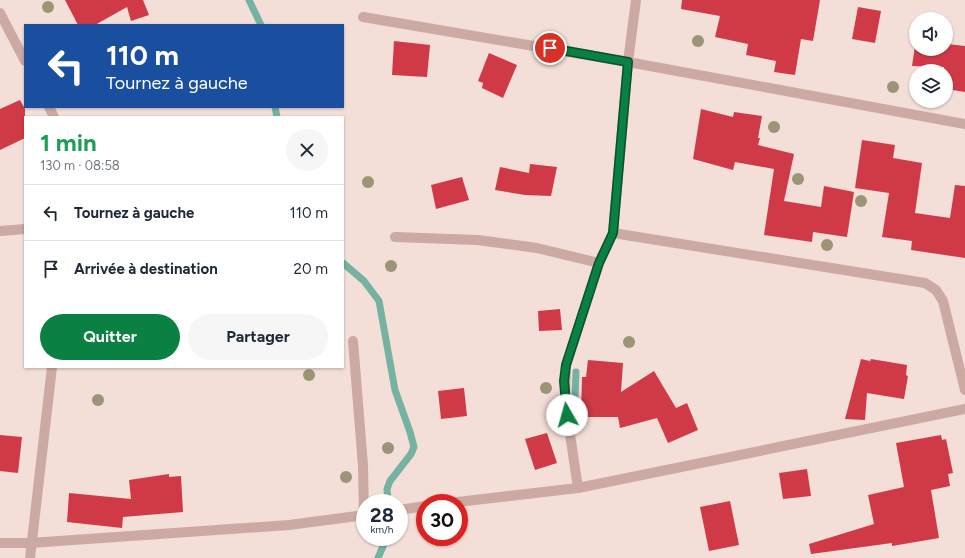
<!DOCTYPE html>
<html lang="fr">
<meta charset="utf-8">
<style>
body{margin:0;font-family:Figtree,sans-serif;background:#f6f6f7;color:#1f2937;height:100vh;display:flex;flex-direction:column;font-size:15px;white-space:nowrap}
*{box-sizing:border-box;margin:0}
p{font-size:13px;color:#747a83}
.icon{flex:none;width:22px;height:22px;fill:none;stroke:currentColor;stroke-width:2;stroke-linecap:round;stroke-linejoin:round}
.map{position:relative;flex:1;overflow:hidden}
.sheet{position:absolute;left:24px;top:116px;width:320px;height:252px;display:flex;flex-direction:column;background:#fff;border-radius:0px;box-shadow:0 1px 3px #0004}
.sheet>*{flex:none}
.top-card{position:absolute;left:24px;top:24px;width:320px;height:84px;border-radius:0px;box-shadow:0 1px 3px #0004;background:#1a4fa0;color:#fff;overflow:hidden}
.fabs{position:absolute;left:909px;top:12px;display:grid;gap:8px}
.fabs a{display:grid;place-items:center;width:44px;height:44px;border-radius:50%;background:#fff;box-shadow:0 1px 3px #0004;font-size:20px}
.speed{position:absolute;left:356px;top:494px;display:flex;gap:8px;font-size:20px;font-weight:700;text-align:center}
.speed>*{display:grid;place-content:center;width:52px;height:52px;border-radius:50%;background:#fff;box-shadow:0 1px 3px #0004;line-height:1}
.speed small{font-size:10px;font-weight:400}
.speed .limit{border:6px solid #d22;background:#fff;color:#111}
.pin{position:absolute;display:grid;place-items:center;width:34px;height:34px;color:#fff;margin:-17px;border:2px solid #fff;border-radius:50%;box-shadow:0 1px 4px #0007}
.me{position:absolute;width:44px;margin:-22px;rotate:353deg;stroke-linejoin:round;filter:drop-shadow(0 0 3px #0008)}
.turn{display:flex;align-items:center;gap:14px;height:84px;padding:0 16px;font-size:18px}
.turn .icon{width:52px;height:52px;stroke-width:2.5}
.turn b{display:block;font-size:28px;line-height:34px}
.round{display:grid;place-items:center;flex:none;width:42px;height:42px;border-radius:21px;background:#f6f6f7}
.overview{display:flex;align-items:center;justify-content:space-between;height:68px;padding:0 16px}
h1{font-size:24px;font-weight:700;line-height:30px;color:#1e9e55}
.action{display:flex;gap:8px;margin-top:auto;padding:8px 16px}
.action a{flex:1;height:46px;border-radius:24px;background:#0b8043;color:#fff;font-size:16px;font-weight:700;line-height:46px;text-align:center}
.action a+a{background:#f6f6f7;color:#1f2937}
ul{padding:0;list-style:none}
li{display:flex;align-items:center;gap:12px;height:56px;padding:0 16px;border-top:1px solid #e0e1e3}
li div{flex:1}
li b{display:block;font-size:15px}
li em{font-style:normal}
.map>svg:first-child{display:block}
</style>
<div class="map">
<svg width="965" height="558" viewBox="0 0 965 558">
<rect width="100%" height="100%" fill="#f3ded8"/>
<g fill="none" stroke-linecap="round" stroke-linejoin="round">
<g stroke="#75b2a1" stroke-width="7">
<polyline points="249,0 261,25"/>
<polyline points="275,107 277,117"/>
<polyline points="343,263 364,281 379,301 395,390 410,432 414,447 411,454 390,481 387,489 388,503"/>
<polyline points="576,372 575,397 577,426"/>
<polyline points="378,558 387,537"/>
</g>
</g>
<g fill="#d03a47">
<polygon points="65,0 143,0 149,15 131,21 127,7 95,25 78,25"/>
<polygon points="682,0 820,0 813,41 801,39 795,75 774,72 776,61 746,55 748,44 715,37 720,16 681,9"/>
<polygon points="858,7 881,11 875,43 852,39"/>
<polygon points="394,41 430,45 427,77 392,75"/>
<polygon points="947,44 965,46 965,92 946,89 946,71 943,71 944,67 912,66 915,46 916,49 946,49"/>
<polygon points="489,53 517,65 503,98 482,88 483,83 478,81"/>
<polygon points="20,100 25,109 25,138 0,150 0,109"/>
<polygon points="701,109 733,117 734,112 762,116 758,138 760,138 758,145 794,154 784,201 821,207 824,186 854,192 847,237 813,232 812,242 764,235 774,169 735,162 733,170 693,159"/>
<polygon points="862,140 895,145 893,158 922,163 915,213 950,218 955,185 965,186 965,258 911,250 912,241 882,237 889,193 855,188"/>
<polygon points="530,164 557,167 551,196 525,195 495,190 500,167 529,173"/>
<polygon points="462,177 469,200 436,209 431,185"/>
<polygon points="560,309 562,330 539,331 538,311"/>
<polygon points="861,359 870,361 869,364 871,359 907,365 906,375 908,376 904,399 867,393 865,420 845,419"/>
<polygon points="588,360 623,363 621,392 654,371 676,408 687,403 698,430 668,443 657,418 620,428 618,417 581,417 582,377 586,377"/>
<polygon points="464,388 467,416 441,419 438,391"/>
<polygon points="547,433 557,463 535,470 525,439"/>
<polygon points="0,435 22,437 18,473 0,471"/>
<polygon points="941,435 942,440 946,439 953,473 948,474 950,486 931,490 939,538 892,546 892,543 811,554 809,544 874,524 868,495 904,487 896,443"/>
<polygon points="807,469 811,496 783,499 779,473"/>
<polygon points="169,474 169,477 181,476 183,512 123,517 122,528 67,522 69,493 131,499 129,480"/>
<polygon points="730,501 739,545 709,551 700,507"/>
</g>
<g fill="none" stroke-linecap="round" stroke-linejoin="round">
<g stroke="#cca9a3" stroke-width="10">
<polyline points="0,13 25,61"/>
<polyline points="363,17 628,62 965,124"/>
<polyline points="49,107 54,117"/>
<polyline points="0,231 25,229"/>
<polyline points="613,233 925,283 936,290 943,301 965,390"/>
<polyline points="395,237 478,240 537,248 599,263"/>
<polyline points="353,341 363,466 364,515"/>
<polyline points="578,488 565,401 566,365 599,263 613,233 628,62 636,0"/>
<polyline points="449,503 578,488 965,409"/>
<polyline points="399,510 425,506"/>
<polyline points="0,543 30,543 289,525 365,515"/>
<polyline points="30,558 52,367"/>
</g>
</g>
<g fill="#9c9477">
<circle cx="48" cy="7" r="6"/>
<circle cx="698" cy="41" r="6"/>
<circle cx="893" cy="87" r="6"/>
<circle cx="774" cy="127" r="6"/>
<circle cx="798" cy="179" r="6"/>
<circle cx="368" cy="182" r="6"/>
<circle cx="861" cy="201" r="6"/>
<circle cx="827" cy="245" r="6"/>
<circle cx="391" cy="266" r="6"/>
<circle cx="629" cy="342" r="6"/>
<circle cx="309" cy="375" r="6"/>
<circle cx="546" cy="388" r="6"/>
<circle cx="98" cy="400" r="6"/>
<circle cx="388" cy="448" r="6"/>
<circle cx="346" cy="477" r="6"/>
</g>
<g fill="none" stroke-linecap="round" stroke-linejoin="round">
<g stroke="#07532c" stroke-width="10">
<polyline id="route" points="550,48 628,62 613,233 599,263 566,365 564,381 567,415"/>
</g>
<use href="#route" stroke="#0b8043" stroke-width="7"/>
</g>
</svg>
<div class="fabs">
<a><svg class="icon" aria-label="sound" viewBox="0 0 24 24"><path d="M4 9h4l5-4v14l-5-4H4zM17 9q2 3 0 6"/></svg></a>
<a><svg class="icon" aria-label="layers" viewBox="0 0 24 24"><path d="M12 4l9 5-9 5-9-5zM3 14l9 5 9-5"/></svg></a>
</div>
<div class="speed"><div>28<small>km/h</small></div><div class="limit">30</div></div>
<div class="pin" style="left:550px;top:48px;background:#d93025"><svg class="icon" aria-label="arrive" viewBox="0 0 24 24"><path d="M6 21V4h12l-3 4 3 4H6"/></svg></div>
<svg class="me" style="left:567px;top:415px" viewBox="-20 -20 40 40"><circle r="19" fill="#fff"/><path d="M0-13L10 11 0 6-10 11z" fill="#0b8043"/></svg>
<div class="top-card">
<div class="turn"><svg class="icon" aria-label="left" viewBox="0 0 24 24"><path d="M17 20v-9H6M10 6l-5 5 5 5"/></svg><div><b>110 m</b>Tournez à gauche</div></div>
</div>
<section class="sheet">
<div class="overview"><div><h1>1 min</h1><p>130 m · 08:58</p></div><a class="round"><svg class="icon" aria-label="close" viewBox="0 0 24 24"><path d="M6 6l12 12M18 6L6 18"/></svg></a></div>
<ul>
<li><svg class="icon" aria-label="left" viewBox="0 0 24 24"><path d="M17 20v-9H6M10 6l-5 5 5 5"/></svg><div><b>Tournez à gauche</b></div><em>110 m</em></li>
<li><svg class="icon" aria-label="arrive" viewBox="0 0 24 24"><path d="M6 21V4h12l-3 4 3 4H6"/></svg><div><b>Arrivée à destination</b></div><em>20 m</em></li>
</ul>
<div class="action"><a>Quitter</a><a>Partager</a></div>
</section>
</div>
